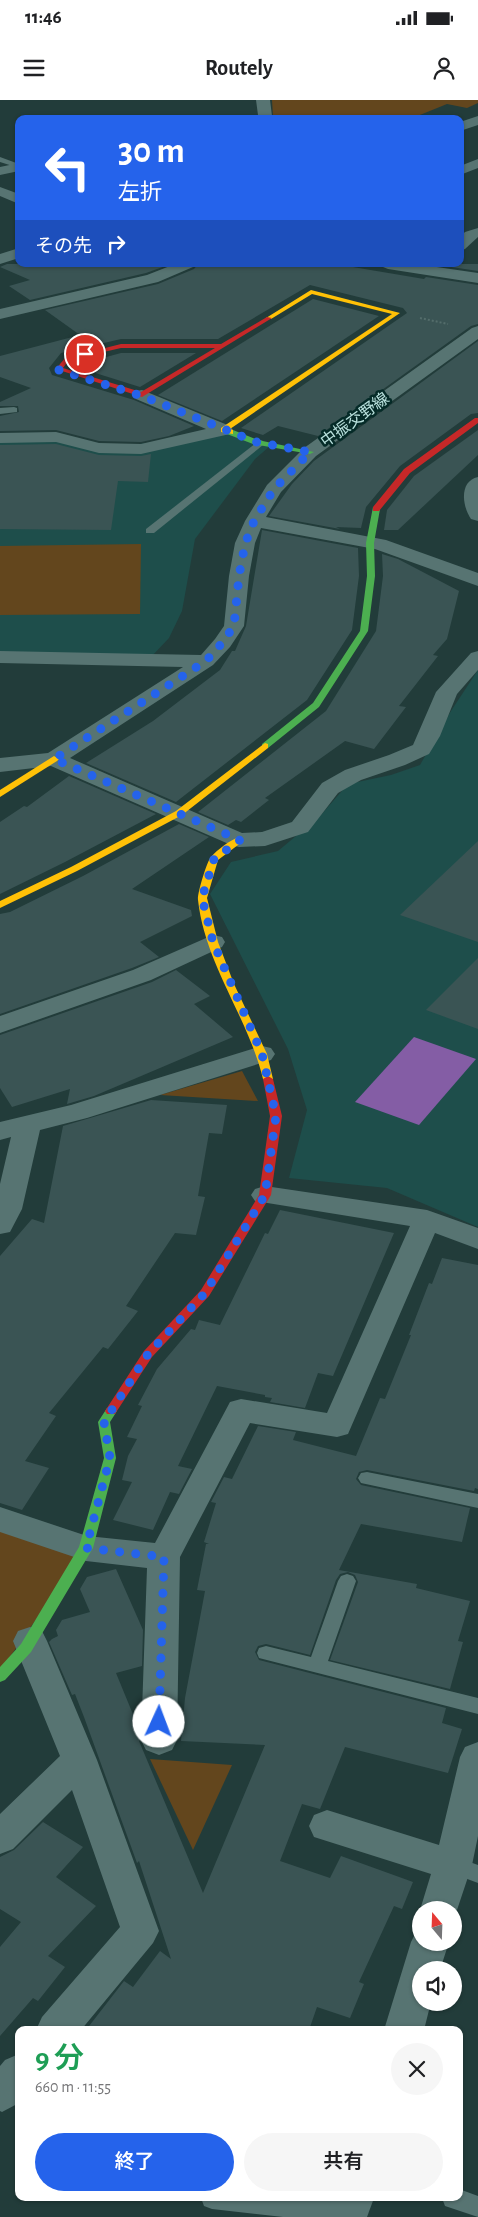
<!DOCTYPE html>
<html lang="ja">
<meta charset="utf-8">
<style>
body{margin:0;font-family:"Alegreya Sans","Noto Sans JP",sans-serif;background:#f6f6f6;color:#202124;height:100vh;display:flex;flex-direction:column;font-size:19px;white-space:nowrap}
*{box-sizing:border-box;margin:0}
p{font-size:16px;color:#757577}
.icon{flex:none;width:28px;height:28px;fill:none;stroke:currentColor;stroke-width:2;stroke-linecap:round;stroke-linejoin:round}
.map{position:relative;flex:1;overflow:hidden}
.sheet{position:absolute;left:15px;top:1926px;width:448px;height:175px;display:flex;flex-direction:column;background:#fff;border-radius:10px;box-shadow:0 1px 4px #0004}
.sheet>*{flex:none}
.top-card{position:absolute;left:15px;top:15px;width:449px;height:152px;border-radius:10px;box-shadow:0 1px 4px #0004;background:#2563eb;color:#fff;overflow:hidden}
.needle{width:32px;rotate:341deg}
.controls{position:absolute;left:412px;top:1801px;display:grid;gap:10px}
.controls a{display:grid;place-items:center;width:50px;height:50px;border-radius:50%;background:#fff;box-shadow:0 1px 4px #0004;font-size:25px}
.pin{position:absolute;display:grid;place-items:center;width:42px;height:42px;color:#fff;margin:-21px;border:2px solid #fff;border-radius:50%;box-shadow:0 1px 5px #0007}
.me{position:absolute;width:55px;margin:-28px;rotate:2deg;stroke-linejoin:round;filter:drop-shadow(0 0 4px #0008)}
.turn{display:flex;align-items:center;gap:18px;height:105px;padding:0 20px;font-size:22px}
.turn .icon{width:65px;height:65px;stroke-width:2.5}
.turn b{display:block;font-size:35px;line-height:42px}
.then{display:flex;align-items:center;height:48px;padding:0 20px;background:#0003;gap:10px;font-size:19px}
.round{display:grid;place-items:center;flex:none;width:52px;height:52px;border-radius:26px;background:#f6f6f6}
.head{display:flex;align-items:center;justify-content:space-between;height:85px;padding:0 20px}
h1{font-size:30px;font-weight:600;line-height:38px;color:#1e9e55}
.primary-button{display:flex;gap:10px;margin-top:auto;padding:10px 20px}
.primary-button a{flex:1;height:58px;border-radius:30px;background:#2563eb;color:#fff;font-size:20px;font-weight:600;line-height:58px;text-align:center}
.primary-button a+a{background:#f6f6f6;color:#202124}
.status{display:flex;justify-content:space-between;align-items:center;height:35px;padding:0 25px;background:#fff;direction:ltr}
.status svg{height:14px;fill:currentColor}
header{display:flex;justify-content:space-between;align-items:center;height:65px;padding:0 20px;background:#fff;font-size:22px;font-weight:600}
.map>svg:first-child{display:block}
</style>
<div class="status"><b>11:46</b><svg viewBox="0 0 49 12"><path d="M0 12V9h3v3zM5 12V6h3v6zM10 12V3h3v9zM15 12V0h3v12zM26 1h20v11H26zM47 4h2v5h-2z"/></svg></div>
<header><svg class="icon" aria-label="menu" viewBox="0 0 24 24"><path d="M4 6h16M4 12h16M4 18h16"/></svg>Routely<svg class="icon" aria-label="person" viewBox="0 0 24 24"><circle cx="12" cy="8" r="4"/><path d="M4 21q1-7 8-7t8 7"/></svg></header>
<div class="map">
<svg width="478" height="2117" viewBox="0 0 478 2117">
<rect width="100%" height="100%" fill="#223c3a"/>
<g fill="#1e4e4b">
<polygon points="225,332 270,346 255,359 195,439 182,511 169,538 151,557 0,555 0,340 54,339 97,350"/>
<polygon points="478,570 478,1127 387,1088 289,1078 307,1010 288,949 210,794 231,762 278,751 320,716 348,684 391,675 420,665 451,611"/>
</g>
<g fill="#63461d">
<polygon points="272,0 478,0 478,3 467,8 447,4 410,19 271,19 273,16"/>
<polygon points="141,444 140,514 0,515 0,446"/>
<polygon points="242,971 258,1001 160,995"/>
<polygon points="0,1419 86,1448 0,1571"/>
<polygon points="150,1659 232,1665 193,1750"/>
</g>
<polygon fill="#845da5" points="414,937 476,959 419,1025 355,1002"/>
<g fill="#3a5454">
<polygon points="7,164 171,164 146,173 30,200 9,186 30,180 0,167"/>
<polygon points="198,164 335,164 424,179 426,177 478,185 478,224 471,226 318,336 278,326 263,335 241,328 407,213 403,208 310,185 218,239 121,239 61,253 49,268 52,275 134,300 194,326 169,336 141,342 99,341 56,330 0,331 0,316 19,312 18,306 0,306 0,302 31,288 0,277 0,256 80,235 45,210 158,184 194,169"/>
<polygon points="439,164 478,164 478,171 438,165"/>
<polygon points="313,199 379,216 222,321 158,295"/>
<polygon points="478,241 478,313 471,314 400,366 366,407 361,428 336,427 340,429 269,416 292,384 314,361"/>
<polygon points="121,253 196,253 140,287 73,266"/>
<polygon points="478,330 478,355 398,430 384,430 387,410 414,376"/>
<polygon points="56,344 99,355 141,356 151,354 148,382 118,381 111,430 0,429 0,345"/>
<polygon points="262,430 358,448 359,476 352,530 307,600 176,702 86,663 153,621 220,570 232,551 235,551 246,526"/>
<polygon points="382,454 398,459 459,491 447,539 433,555 438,556 399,606 406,607 374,649 345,641 265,698 269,700 241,722 236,720 228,725 198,712 326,611 376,531 383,476"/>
<polygon points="69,676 156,714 65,762 0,794 0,722 24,706 27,707"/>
<polygon points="179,724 209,737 132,789 191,810 192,816 140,842 159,857 132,868 0,914 0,814 10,812 83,776"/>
<polygon points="478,741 478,842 400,815"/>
<polygon points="478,858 478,929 426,910"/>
<polygon points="176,870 210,896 194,904 233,937 94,996 67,1004 70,989 12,1007 0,988 0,935 152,882"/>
<polygon points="151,1000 227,1005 222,1034 209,1033 198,1096 205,1097 196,1135 175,1133 126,1206 138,1211 108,1249 103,1247 49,1313 56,1316 25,1361 49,1368 22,1410 0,1403 0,1156 32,1119 44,1123 63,1026"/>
<polygon points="280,1110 394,1133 333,1276 318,1273 305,1308 270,1302 272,1298 265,1297 265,1295 217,1286 178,1366 192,1369 179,1394 170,1392 153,1430 113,1420 132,1382 122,1380 128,1356 137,1339 127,1337 142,1306 138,1305 157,1269 191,1229 195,1230 199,1220 220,1225 265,1133 268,1134"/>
<polygon points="442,1158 478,1165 478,1389 475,1388 474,1391 367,1370 359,1372 356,1379 361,1385 470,1408 462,1442 361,1424 339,1470 417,1484 416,1488 470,1501 458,1541 463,1542 450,1589 330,1560 358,1482 355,1475 348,1472 340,1474 336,1480 310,1555 266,1544 258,1546 255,1552 259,1560 446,1608 442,1623 462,1629 448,1673 345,1647 320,1709 302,1704 280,1761 330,1778 341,1756 413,1782 402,1809 394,1806 359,1882 364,1884 350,1918 317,1907 309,1930 86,1930 124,1881 133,1887 160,1851 171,1859 139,1761 137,1763 84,1617 75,1594 72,1595 49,1542 52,1539 58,1536 56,1530 62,1520 90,1512 80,1489 87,1477 116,1469 143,1530 142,1566 116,1573 139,1629 139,1641 203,1793 265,1645 181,1641 185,1598 205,1491 197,1490 206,1444 209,1444 204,1442 216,1403 211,1402 224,1377 232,1379 258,1326 296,1332 293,1340 356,1356 380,1298 385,1299 411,1235 409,1235 429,1183 432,1184"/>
<polygon points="43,1722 83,1747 56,1777 96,1806 48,1856 65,1867 38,1901 33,1898 0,1936 0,1847 21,1822 0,1809 0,1757 14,1750"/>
</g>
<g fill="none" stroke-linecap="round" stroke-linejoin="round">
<polyline stroke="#546d6b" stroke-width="2" stroke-dasharray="2 2" stroke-linecap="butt" points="420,218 448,224"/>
<g fill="#577472" fill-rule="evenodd">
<polygon points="0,57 19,64 19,68 0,62"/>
<polygon points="14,307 17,308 17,312 0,314 0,308"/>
<polygon points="260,340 263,341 263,345 154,433 146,433 146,429"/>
<polygon points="367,1372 478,1394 478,1408 361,1383 358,1378 361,1373"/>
<polygon points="347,1474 353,1476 356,1481 328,1561 478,1598 478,1614 259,1558 257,1553 259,1548 266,1546 311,1557 338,1481 341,1476"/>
<polygon points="453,1756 478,1765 478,1783 446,1771 443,1765 446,1759"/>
<polygon points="459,2089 478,2096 478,2117 445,2106 442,2098 459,2098"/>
<polygon points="201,2098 308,2098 347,2102 355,2105 358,2113 357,2117 283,2117 212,2109 204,2106"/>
</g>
<g fill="#577472" fill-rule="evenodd">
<polygon points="256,0 270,0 272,16 270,19 255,19 258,15"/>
<polygon points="478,16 478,25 460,31 460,22"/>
<polygon points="478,59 478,68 460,75 460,66"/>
<polygon points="19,63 19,71 0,75 0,67"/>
<polygon points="0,87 19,94 19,104 0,96"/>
<polygon points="478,128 478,137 465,149 460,151 460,137 465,132"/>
<polygon points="19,148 19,158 0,164 0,154"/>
<polygon points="175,164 196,164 193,167 158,182 0,219 0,209 147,175"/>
<polygon points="380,164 416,164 478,173 478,183 388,169 383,167"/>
<polygon points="478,226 478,239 316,356 281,392 266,417 386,440 478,473 478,486 375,449 261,428 255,443 249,476 244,526 230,547 213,565 70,658 242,733 262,732 292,722 322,683 345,670 389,655 413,645 436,592 471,553 478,551 478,570 457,594 440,636 429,654 405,665 361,680 338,693 308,732 265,746 239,747 231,745 51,666 0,672 0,658 48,653 183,567 0,563 0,551 201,555 215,539 224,526 229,476 235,443 245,421 267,385 304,348 472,228"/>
<polygon points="142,290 230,326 233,330 230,334 141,354 99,353 56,342 0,343 0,333 56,332 99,343 141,344 206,329 136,299 133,295 136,291"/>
<path d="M478 377V421L471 419C462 406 459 381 478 377Z"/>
<polygon points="213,835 222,837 225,842 222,847 151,880 0,933 0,916 133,870"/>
<polygon points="262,946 271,948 275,954 271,960 87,1018 40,1030 22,1109 10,1132 0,1134 0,1084 11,1037 0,1040 0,1022 71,1005"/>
<polygon points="265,1086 427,1110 478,1128 478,1149 435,1133 348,1334 337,1337 250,1323 180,1457 177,1640 172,1650 159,1655 146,1650 141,1640 147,1468 86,1461 0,1432 0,1407 87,1436 155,1443 230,1302 241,1299 327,1313 410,1126 255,1101 251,1095 255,1089"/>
<polygon points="30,1527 42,1531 47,1541 97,1660 159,1831 153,1843 81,1930 36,1930 42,1917 120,1827 72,1690 13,1749 0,1754 0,1714 60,1656 13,1541 18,1531"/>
<polygon points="478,1642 478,1736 472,1765 454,1819 454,1810 421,1810 421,1812 420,1810 431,1774 314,1737 309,1726 314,1715 327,1710 439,1745 460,1657 465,1647"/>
<polygon points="421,1828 421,1842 449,1842 440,1870 421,1870 421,1902 431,1902 424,1930 384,1930 411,1842 417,1830"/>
<polygon points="19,1954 19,2003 2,2012 0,2011 0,1966 5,1960"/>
<polygon points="332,2098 374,2098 367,2117 325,2117"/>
</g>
<g fill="#4caf50" fill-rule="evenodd">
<polygon points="227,330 233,330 258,340 314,352 310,354 253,344 227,334"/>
<polygon points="373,407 380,409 374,443 375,476 368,531 319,607 268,648 262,648 262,644 313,603 360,531 367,476 366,443"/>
<polygon points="111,1306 115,1308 117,1311 110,1322 116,1358 93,1448 31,1552 5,1580 0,1582 0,1567 21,1544 79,1447 104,1358 98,1322 107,1308"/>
</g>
<g fill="#ffc107" fill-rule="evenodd">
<polygon points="311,190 400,213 230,329 233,330 233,334 221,332 221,328 392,214 312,194 271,219 266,218"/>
<polygon points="265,643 268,644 268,648 182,715 77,771 0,808 0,801 71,767 176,711"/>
<polygon points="54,656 59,659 57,661 0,697 0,690"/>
<path d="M239 737 242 738V742L218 760 207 798 218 842 234 884 267 954 273 979 268 982 263 979C248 917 205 864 198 800 197 794 207 761 211 757 217 750 230 740 239 737Z"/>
</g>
<g fill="#c62828" fill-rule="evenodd">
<path d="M267 217 272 218 142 297 56 269 65 258 121 244H221ZM121 248H215L141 292 63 268 69 260Z"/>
<polygon points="475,318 478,318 478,323 410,373 379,411 373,411 373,407 404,369"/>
<polygon points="268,976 273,979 282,1016 271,1095 209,1196 152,1257 115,1314 107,1314 105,1311 107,1308 144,1251 201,1190 259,1095 270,1016 263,979"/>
</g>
</g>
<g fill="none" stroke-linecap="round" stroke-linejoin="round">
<polyline stroke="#2563eb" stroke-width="9" stroke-dasharray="0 16.2" points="85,254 68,258 59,270 142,296 256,342 310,352 274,389 254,421 245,444 239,476 234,526 222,543 206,561 54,659 240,740 214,759 202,798 213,842 262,954 276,1016 265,1095 205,1193 148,1254 104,1322 110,1358 86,1448 164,1457 159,1622"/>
</g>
<g text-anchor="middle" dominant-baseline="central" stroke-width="5" stroke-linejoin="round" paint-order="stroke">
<g font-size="16" fill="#bae2de" stroke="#052b28">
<text transform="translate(355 320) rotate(-36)">中振交野線</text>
</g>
</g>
</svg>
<div class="controls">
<a><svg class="needle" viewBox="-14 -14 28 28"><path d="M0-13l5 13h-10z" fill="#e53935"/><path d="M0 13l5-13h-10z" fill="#757577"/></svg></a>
<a><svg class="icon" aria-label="sound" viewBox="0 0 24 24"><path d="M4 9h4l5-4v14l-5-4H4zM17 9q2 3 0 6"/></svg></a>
</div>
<div class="pin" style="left:85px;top:254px;background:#d93025"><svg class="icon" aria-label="arrive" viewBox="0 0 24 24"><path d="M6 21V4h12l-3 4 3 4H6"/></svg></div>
<svg class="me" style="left:159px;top:1622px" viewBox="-20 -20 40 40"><circle r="19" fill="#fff"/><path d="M0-13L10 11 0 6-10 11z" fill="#2563eb"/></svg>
<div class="top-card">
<div class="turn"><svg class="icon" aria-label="left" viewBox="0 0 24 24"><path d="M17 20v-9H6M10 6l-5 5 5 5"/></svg><div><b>30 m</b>左折</div></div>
<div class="then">その先<svg class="icon" aria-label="right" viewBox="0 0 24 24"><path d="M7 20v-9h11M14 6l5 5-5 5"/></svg></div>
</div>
<section class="sheet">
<div class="head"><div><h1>9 分</h1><p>660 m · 11:55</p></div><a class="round"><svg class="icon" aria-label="close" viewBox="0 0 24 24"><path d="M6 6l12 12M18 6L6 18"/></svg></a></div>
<div class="primary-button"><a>終了</a><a>共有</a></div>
</section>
</div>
